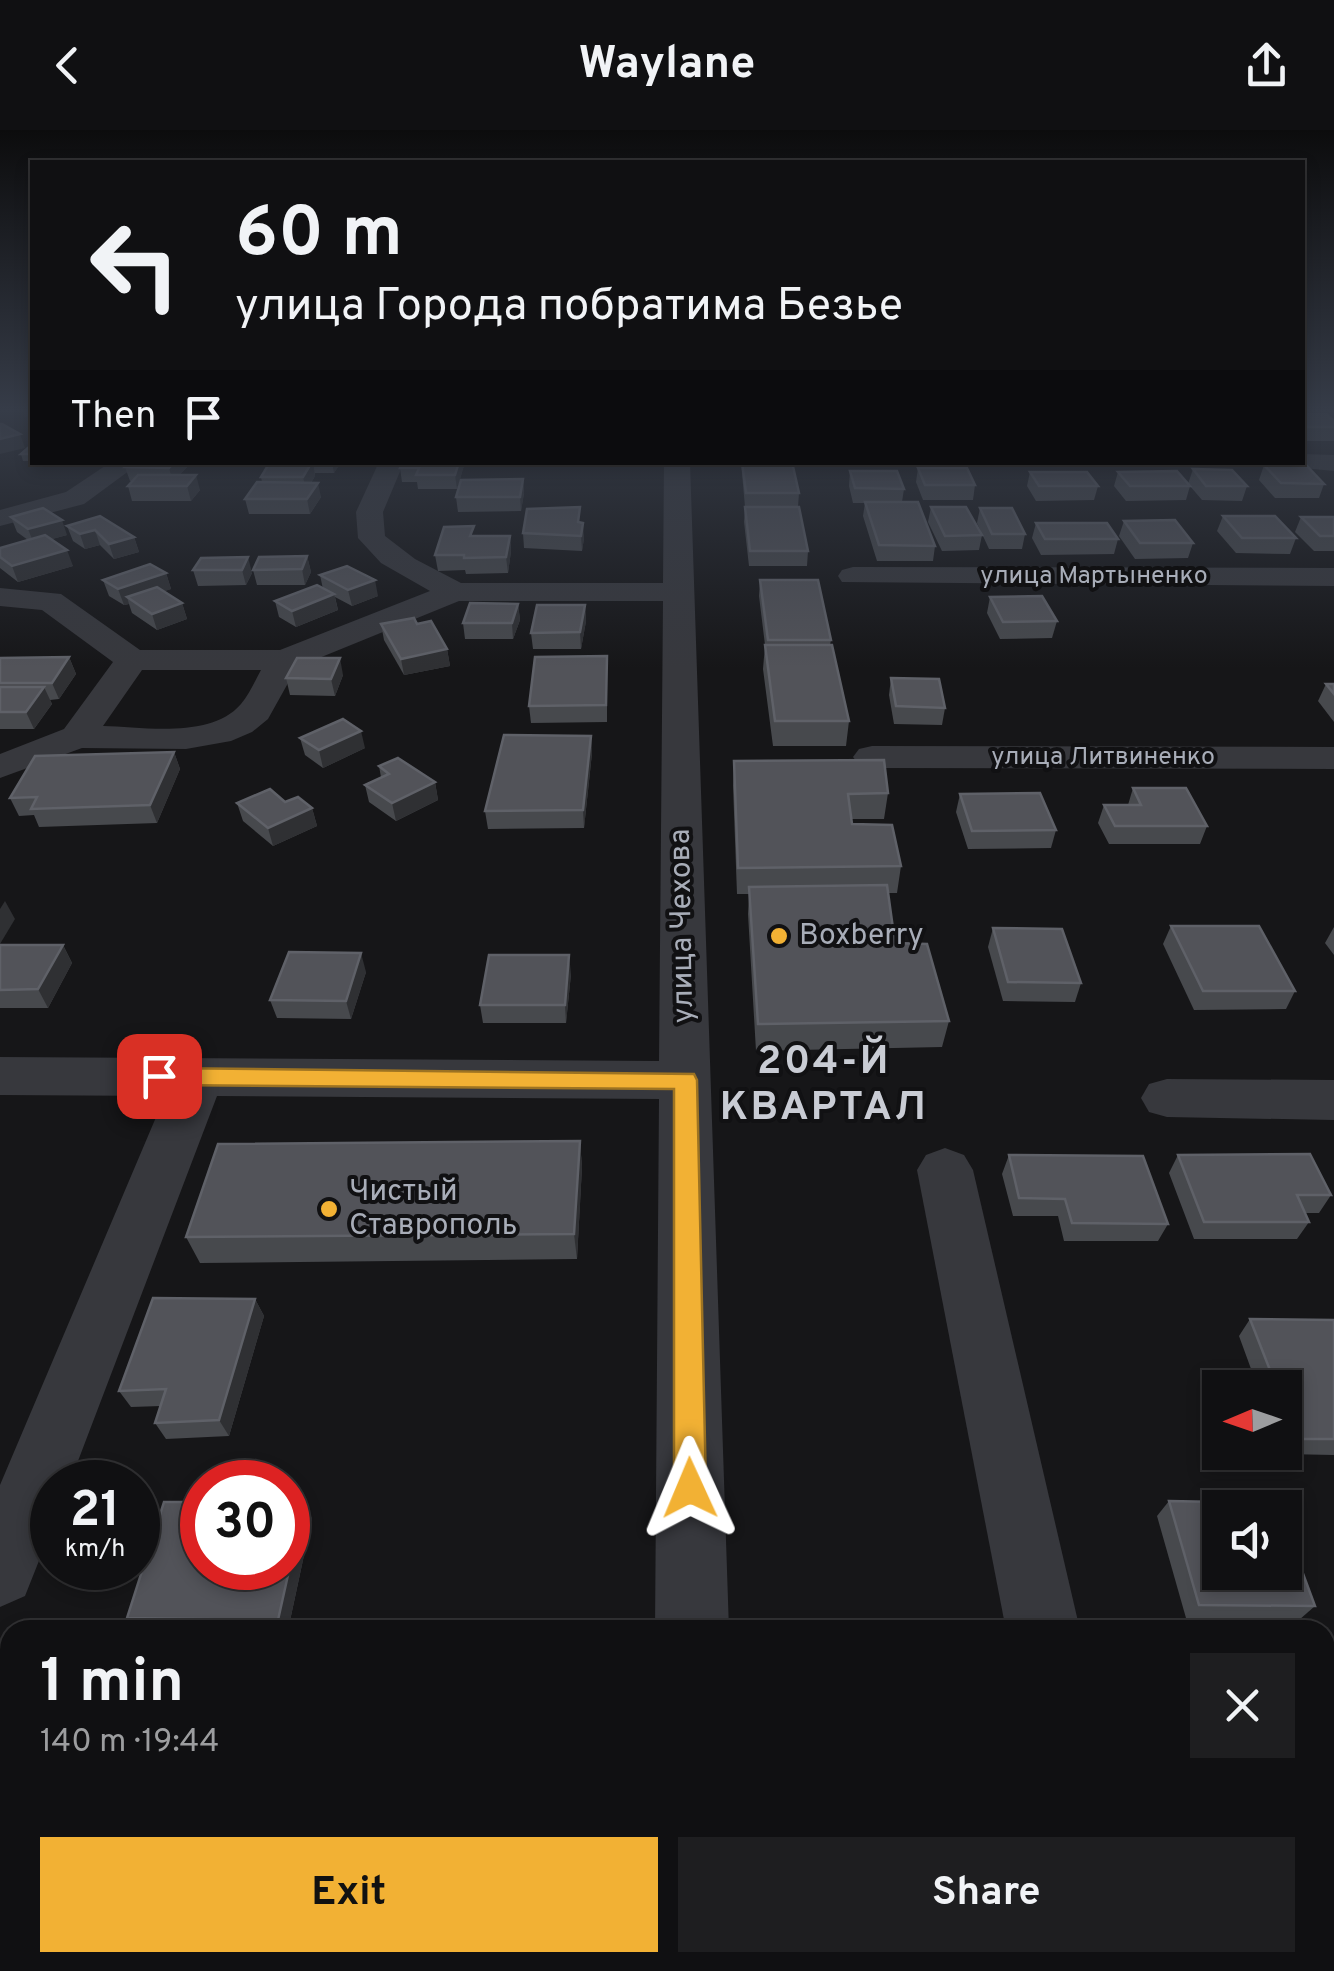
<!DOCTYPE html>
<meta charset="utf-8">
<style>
body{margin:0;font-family:Overpass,sans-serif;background:#1e1e20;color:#f1f3f6;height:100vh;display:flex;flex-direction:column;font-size:38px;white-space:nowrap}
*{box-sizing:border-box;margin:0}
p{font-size:32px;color:#9c9d9f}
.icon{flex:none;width:55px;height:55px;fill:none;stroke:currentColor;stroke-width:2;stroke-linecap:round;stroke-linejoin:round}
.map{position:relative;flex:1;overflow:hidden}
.side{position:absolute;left:0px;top:1490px;width:1335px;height:352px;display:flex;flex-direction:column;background:#101012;border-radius:30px 30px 0 0;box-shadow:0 5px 15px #0003,0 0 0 2px #303032}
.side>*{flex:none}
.hud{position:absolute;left:30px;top:30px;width:1275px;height:305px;border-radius:0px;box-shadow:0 5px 15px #0003,0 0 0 2px #303032;background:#101012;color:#f1f3f6;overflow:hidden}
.needle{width:65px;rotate:268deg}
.buttons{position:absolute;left:1202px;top:1240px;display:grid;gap:20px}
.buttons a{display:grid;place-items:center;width:100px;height:100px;border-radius:0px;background:#101012;box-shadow:0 5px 15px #0003,0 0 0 2px #303032;font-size:50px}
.speed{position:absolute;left:30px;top:1330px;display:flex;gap:20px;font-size:50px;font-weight:700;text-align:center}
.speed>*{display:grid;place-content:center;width:130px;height:130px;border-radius:50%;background:#101012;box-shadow:0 5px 15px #0003,0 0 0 2px #303032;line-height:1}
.speed small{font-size:25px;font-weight:400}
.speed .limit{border:15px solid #d22;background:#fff;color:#111}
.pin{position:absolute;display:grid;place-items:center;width:85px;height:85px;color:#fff;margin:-42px;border-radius:20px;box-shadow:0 5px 15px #0006}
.me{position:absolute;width:110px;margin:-55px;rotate:359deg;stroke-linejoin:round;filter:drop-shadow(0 0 8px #0008)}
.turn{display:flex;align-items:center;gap:35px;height:210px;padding:0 40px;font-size:45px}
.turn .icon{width:130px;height:130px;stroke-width:2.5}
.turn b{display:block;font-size:70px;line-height:85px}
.then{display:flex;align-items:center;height:95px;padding:0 40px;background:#0003;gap:20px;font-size:38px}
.round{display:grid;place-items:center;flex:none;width:105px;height:105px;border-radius:0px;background:#1e1e20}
.summary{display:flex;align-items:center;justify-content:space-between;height:170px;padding:0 40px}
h1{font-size:60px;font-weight:700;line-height:75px}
.button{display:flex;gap:20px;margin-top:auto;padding:20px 40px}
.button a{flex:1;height:115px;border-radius:0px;background:#f2b134;color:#111;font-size:40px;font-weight:700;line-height:115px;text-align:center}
.button a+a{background:#1e1e20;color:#f1f3f6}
header{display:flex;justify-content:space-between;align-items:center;height:130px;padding:0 40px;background:#101012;font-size:45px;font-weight:700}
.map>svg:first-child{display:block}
</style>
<header><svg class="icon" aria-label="back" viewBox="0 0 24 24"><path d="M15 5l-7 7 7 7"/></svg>Waylane<svg class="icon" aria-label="share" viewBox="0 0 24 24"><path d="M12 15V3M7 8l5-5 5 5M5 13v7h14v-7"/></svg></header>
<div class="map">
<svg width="1334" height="1841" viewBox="0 0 1334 1841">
<rect width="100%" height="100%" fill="#161618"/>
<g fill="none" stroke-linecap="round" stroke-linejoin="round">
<g fill="#37383d" fill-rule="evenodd">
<polygon points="1302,324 1334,325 1334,341 1293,337 1290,332 1302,332"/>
<polygon points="111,332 141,332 84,374 0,396 0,380 66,362"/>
<path d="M379 332H404L383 382 385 406 415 429 461 453H663L664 332H690L729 1500H655L659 969 217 966 70 1352H52V1398L25 1466 0 1477V1355L165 966 0 965V927L659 931 663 471H459L297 537 268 589 252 602 231 611 186 619 82 618 0 648V624L64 599 113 532 42 480 0 476V458L61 464 140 520H280L430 461 381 433 358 408 356 382ZM142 540H261C255 551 249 565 241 574 211 609 144 597 103 596Z"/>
<polygon points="853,437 1334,438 1334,456 842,452 838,446 842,440"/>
<polygon points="872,616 1334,617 1334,639 872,638 859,635 853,627 859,619"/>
<polygon points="1167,949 1334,950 1334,990 1167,987 1149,982 1141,968 1149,954"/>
<polygon points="945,1018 964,1025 973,1040 1080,1500 1006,1500 917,1040 926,1025"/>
<polygon points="652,1832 740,1832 741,1841 651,1841"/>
<polygon points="1070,1832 1158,1832 1161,1841 1071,1841"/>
</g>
</g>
<g fill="#47494d">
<polygon points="1302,284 1334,291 1334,311 1302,311"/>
<polygon points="32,317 32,331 23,331 21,324"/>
<polygon points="130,332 187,332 188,336 179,345 200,360 191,371 132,371 128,356 132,351 130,351 125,337"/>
<polygon points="270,332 341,332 334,343 315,343 315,346 311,353 321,367 310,384 249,384 245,369 262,352 261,347"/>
<polygon points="403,332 465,332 457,359 418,359 417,352 402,352 400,338"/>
<polygon points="741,332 792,332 799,363 798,377 808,421 807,436 749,436 744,392 745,377"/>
<polygon points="1264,335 1324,354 1319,368 1275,368 1259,350"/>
<polygon points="918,338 975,355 973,370 923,370 916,352"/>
<polygon points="1193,339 1247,356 1242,371 1202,370 1190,356 1186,370 1126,371 1114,356 1118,342 1188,354"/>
<polygon points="850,341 904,359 902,372 935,416 933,431 877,431 863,386 865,373 853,373 849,356"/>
<polygon points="1030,342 1098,356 1094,370 1036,371 1027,356"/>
<polygon points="523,349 524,363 521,381 458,382 456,367"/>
<polygon points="931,377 982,405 979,420 942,421 928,392"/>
<polygon points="980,378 1025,404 1022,419 989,419 977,393"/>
<polygon points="1223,386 1296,408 1290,424 1236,423 1217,401"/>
<polygon points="11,387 67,405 52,409 73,436 18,452 0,438 0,418 28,410 17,402"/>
<polygon points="1301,387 1334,387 1334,421 1314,421 1295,402"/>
<polygon points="1124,391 1193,413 1188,428 1135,429 1119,406"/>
<polygon points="581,393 584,408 582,421 524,418 523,403"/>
<polygon points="1036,393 1118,409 1114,424 1041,425 1032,408"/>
<polygon points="67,396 134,407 139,422 114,429 100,415 85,419 73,411"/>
<polygon points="475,406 510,406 511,421 508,443 466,444 465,440 438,441 435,425"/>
<polygon points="307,426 311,442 305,455 257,455 253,440"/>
<polygon points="201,428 252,443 246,455 198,456 193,440"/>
<polygon points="166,443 171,459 164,461 182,473 187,489 157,500 132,483 129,474 124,475 109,466 103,450"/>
<polygon points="320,445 378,466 352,476 335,467 338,480 296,497 279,487 275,471 323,459"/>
<polygon points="760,450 831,510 830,515 849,591 846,616 773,616 763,539 765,515 759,466"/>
<polygon points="990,467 1057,491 1052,508 1000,509 987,483"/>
<polygon points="518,474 520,490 513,509 465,509 463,493"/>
<polygon points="585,475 586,491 581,519 533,519 531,503"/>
<polygon points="381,494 417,494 447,519 450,536 404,545 384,510"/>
<polygon points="607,526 607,592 531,593 529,576"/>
<polygon points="69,527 76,544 59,569 50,570 52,574 34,599 0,599 0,528"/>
<polygon points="343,545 335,566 290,565 286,548"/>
<polygon points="891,548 945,578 942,595 894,594 889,565"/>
<polygon points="1326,554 1334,554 1334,592 1318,571"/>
<polygon points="591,606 592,623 584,698 488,699 485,681"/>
<polygon points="300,608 365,618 323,638 305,625"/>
<polygon points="174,622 180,639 157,693 39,697 34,685 19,686 10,668"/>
<polygon points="734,631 888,663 884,689 851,689 852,694 901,736 897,763 888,763 895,813 949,891 942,917 756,921 748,784 749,764 737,764 733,656"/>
<polygon points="379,636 435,652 438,670 396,691 369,672 365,655 381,647"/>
<polygon points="1133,658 1207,696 1200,714 1109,714 1098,693 1104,675 1128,675"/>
<polygon points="960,664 1056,700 1051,718 968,719 956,682"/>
<polygon points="285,672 312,678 317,696 273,716 243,691 237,673"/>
<polygon points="1171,796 1295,861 1286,879 1194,880 1163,814"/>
<polygon points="1334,797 1334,825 1325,813"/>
<polygon points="993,798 1081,853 1075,872 1003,871 988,817"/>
<polygon points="0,815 63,815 72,833 48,878 0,878"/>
<polygon points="366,842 351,889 277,888 270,870"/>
<polygon points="571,844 566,893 483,893 480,875"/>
<polygon points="580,1011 582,1037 577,1129 200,1133 186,1107"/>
<polygon points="1009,1025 1168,1094 1158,1111 1064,1111 1058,1086 1013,1086 1002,1044"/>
<polygon points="1178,1025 1331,1065 1319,1083 1305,1083 1309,1092 1297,1109 1194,1109 1169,1043"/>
<polygon points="255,1169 264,1186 229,1306 166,1309 155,1293 161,1276 131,1277 119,1261"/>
<polygon points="1250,1189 1334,1190 1334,1325 1284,1324 1283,1322 1285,1322 1285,1258 1258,1258 1239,1206"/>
<polygon points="1169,1371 1315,1476 1299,1490 1186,1488 1157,1386"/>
<polygon points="312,1388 288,1500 139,1500 127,1488"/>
<polygon points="1217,1832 1325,1832 1334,1841 1219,1841"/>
</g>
<g fill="#2f3033">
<polygon points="22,280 32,280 32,285 25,287"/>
<polygon points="20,304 25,318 0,324 0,309"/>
<polygon points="174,332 187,332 188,336 173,352 169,338"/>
<polygon points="313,332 315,346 306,361 303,347"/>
<polygon points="332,332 341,332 334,343"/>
<polygon points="459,332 465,332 457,359 455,345"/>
<polygon points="196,345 200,360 191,371 187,356"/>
<polygon points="523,349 524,363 521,381 520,367"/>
<polygon points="318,353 321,367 310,384 307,369"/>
<polygon points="62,390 67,405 34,414 28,399"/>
<polygon points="583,393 584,408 582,421 581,406"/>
<polygon points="95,400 100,415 85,419 80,404"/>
<polygon points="510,406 511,421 508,443 506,427"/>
<polygon points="134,407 139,422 114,429 109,414"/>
<polygon points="67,420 73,436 18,452 12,436"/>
<polygon points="307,426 311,442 305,455 302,439"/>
<polygon points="248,427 252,443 246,455 242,440"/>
<polygon points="166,443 171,459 134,472 127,467 129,474 124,475 118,459"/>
<polygon points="375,450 378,466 352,476 348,460"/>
<polygon points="334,464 338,480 296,497 292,481"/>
<polygon points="182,473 187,489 157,500 152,484"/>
<polygon points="518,474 520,490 513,509 512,493"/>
<polygon points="585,475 586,491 581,519 580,502"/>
<polygon points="447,519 450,536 404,545 401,529"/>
<polygon points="69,527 76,544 59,569 52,553"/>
<polygon points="340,528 343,545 335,566 331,549"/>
<polygon points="44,557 52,574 34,599 26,582"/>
<polygon points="361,601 365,618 323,638 319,620"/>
<polygon points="591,606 592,623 584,698 583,680"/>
<polygon points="174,622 180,639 157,693 150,675"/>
<polygon points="435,652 438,670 396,691 392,673"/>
<polygon points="312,678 317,696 273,716 268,698"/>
<polygon points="5,771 15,789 0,814 0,779"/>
<polygon points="63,815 72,833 48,878 38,859"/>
<polygon points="361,823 366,842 351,889 346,871"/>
<polygon points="569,825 571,844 566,893 565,875"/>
<polygon points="580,1011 582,1037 577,1129 574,1104"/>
<polygon points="255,1169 264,1186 229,1306 219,1290"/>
<polygon points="304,1373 312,1388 288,1500 285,1500 278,1490"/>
</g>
<g fill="#525359" stroke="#5f6168" stroke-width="2.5">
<polygon points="1302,284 1326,284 1334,291 1334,297 1302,297"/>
<polygon points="0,294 2,294 20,304 0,309"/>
<polygon points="29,317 32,317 32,324 21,324"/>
<polygon points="130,332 174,332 169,338 125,337"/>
<polygon points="270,332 312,332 303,347 261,347"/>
<polygon points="403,332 459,332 455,345 416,345 419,338 400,338"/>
<polygon points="742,332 792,332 799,363 746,363"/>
<polygon points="1264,335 1307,336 1324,354 1281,353"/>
<polygon points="918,338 967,338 975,355 925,355"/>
<polygon points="1193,339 1232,340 1247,356 1206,356"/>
<polygon points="850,341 897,341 904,359 855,358"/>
<polygon points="1177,341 1190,356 1130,356 1118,342"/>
<polygon points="1030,342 1087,342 1098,356 1039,356"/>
<polygon points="138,345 196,345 187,356 128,356"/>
<polygon points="523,349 520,367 456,367 461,350"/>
<polygon points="257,352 318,353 307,369 245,369"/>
<polygon points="865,372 918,372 935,416 879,415"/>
<polygon points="580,377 578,392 583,393 581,406 523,403 527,379"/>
<polygon points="745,377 799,377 808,421 750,421"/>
<polygon points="931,377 966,377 982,405 945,406"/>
<polygon points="43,378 62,390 28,399 11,387"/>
<polygon points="980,378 1012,378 1025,404 992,404"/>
<polygon points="100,386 134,407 109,414 95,400 80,404 67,396"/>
<polygon points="1223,386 1275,386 1296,408 1242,408"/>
<polygon points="1301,387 1334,387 1334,406 1320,406"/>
<polygon points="1175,390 1193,413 1140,413 1124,391"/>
<polygon points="1036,393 1107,393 1118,409 1045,409"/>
<polygon points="474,396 470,406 510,406 506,427 464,428 464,425 435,425 444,397"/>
<polygon points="45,405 67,420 12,436 0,427 0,418"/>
<polygon points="307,426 302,439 253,440 259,427"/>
<polygon points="248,427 242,440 193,440 201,428"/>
<polygon points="150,434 166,443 118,459 103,450"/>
<polygon points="347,436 375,450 348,460 320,445"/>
<polygon points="760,450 818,450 831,510 768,510"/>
<polygon points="317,455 334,464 292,481 275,471"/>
<polygon points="157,457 182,473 152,484 127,467"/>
<polygon points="1042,466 1057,491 1003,492 990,467"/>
<polygon points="470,473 518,474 512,493 463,493"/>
<polygon points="537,475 585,475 580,502 531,503"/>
<polygon points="414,488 417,494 431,491 447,519 401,529 381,494"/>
<polygon points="765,515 832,515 849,591 775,591"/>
<polygon points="607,526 606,575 529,576 535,527"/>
<polygon points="69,527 52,553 0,553 0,528"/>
<polygon points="297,528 340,528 331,549 286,548"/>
<polygon points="891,548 939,549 945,578 896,576"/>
<polygon points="1326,554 1334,554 1334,564"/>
<polygon points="0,557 44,557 26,582 0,582"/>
<polygon points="343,589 361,601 319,620 300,608"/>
<polygon points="504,605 591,606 583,680 485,681"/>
<polygon points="174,622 150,675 31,679 37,667 10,668 35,626"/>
<polygon points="398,628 435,652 392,673 365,655 389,644 379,636"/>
<polygon points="884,630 888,663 848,664 852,694 892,695 901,736 738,738 734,631"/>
<polygon points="1133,658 1186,658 1207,696 1115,696 1104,675 1141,675"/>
<polygon points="270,659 285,672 298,667 312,678 268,698 237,673"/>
<polygon points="1040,663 1056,700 972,701 960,664"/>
<polygon points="887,755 895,813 927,814 949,891 758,894 749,757"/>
<polygon points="1171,796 1259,796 1295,861 1203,861"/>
<polygon points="993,798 1062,799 1081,853 1008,852"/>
<polygon points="0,815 63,815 38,859 0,860"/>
<polygon points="289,822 361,823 346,871 270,870"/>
<polygon points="489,825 569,825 565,875 480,875"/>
<polygon points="580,1011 574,1104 186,1107 218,1014"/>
<polygon points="1310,1024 1331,1065 1297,1065 1309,1092 1204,1092 1178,1025"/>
<polygon points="1009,1025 1143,1026 1168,1094 1072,1093 1065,1069 1019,1068"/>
<polygon points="153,1168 255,1169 219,1290 155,1293 166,1259 119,1261"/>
<polygon points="1250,1189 1334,1190 1334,1309 1297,1309 1285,1277 1285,1258 1277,1258"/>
<polygon points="1169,1371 1277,1373 1279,1378 1220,1378 1220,1442 1285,1442 1285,1395 1315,1476 1199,1475"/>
<polygon points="164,1372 202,1372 202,1438 288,1438 288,1373 304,1373 278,1490 127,1488"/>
<polygon points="1325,1757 1334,1758 1334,1841 1228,1841 1226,1832 1325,1832"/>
</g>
<linearGradient id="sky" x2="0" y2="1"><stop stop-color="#0c0c0d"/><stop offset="0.52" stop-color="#363c48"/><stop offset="1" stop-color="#363c48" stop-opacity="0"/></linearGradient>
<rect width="1334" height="538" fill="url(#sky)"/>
<polygon fill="#f2b134" stroke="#9d7322" stroke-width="2.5" points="159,938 694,944 697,950 706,1358 701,1369 690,1373 679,1369 674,1358 674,959 159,955 147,946"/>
<g fill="#f2b134" stroke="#111113" stroke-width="4">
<circle cx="779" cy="806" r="10"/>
<circle cx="329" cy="1079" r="10"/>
</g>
<g text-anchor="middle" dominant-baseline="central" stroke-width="8" stroke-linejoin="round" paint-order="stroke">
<g font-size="25" fill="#a8adb8" stroke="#111113">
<text x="1094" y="447">улица Мартыненко</text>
<text x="1103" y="628">улица Литвиненко</text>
</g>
<g font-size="30" fill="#a8adb8" stroke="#111113">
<text transform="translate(683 796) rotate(-91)">улица Чехова</text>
</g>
<g font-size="30" fill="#a8adb8" stroke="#111113" text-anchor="start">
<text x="799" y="806">Boxberry</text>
<text x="349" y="1062">Чистый<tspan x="349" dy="34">Ставрополь</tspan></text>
</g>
<g font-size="40" font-weight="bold" letter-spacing="2.5" fill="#c9ccd4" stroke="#111113">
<text x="824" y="933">204-Й<tspan x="824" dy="46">КВАРТАЛ</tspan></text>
</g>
</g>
</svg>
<div class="buttons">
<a><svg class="needle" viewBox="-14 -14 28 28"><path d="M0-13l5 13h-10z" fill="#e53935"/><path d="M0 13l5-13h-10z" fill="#9c9d9f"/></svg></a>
<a><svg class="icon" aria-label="sound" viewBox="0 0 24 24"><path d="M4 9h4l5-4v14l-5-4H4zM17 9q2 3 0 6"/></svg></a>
</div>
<div class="speed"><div>21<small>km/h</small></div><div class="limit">30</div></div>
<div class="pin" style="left:159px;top:946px;background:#d93025"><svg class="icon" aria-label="arrive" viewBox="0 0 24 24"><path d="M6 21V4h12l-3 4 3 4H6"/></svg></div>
<svg class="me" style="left:690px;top:1358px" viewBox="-20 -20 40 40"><path d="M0-17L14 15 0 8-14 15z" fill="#f2b134" stroke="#fff" stroke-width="4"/></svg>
<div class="hud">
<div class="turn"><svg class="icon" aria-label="left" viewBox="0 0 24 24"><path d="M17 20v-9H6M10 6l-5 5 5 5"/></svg><div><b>60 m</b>улица Города побратима Безье</div></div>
<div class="then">Then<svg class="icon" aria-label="arrive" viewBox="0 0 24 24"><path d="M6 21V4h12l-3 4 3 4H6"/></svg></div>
</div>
<section class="side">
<div class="summary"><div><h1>1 min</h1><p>140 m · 19:44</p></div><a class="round"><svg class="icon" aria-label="close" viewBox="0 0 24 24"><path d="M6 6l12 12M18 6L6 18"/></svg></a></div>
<div class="button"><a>Exit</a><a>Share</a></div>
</section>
</div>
